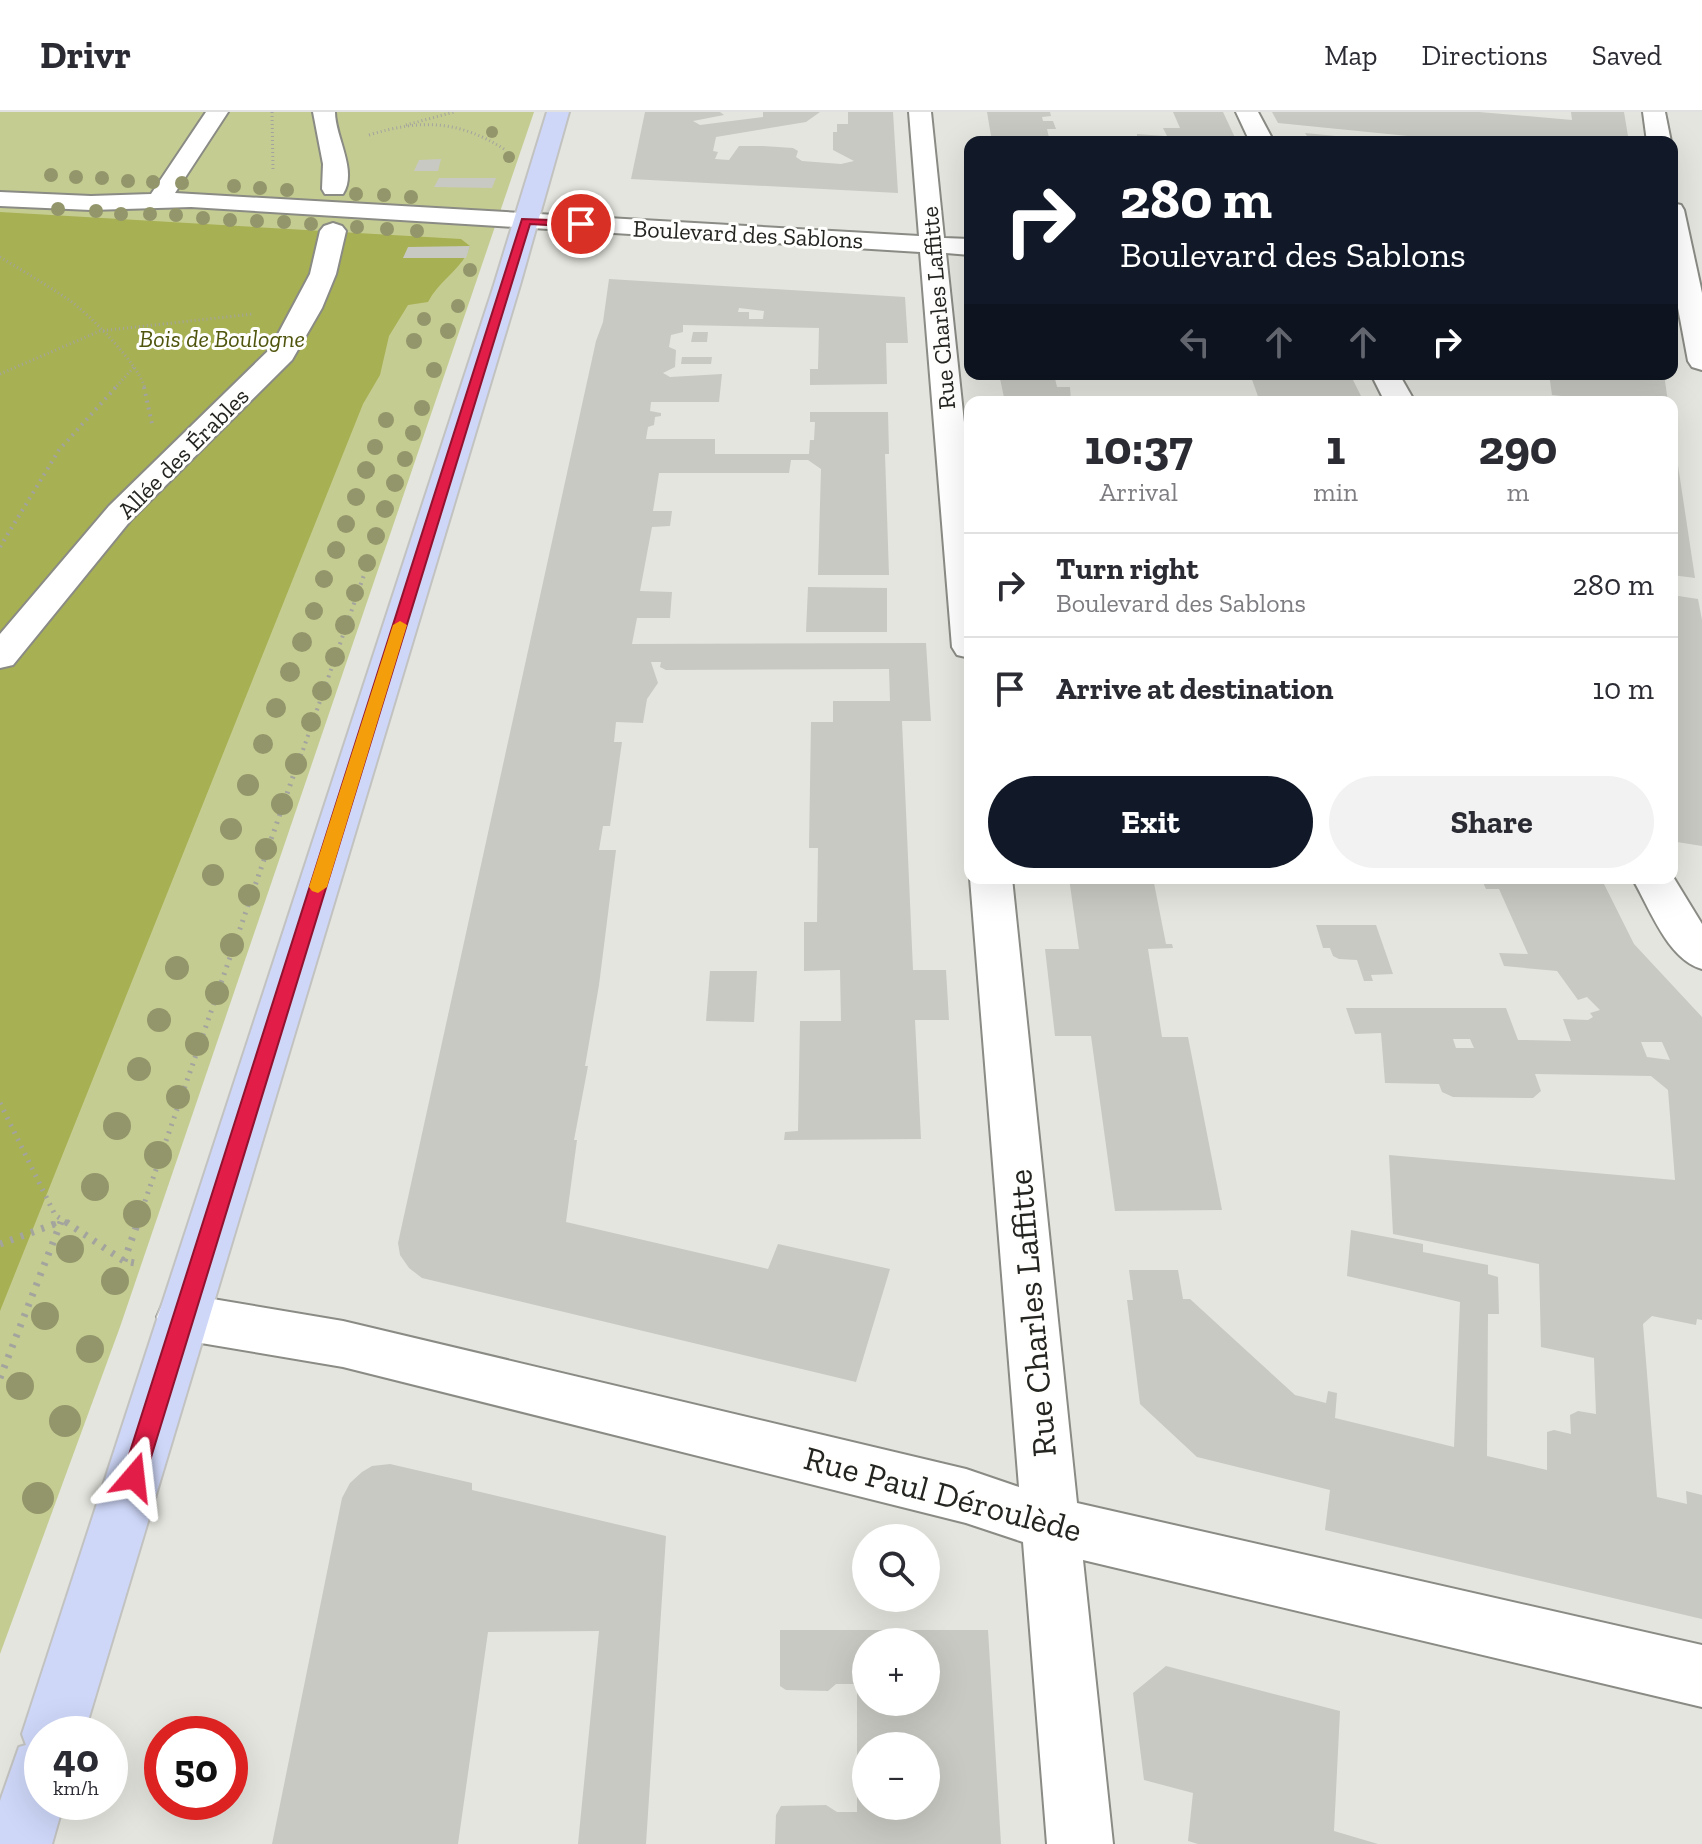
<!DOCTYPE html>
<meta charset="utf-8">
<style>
body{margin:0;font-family:"Zilla Slab",serif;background:#f2f2f3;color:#2b2b33;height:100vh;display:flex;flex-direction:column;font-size:30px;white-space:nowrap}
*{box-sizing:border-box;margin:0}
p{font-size:26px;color:#7c7c81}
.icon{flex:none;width:44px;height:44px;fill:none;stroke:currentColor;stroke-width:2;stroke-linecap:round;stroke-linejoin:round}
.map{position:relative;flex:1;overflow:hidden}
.drawer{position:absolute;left:964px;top:284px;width:714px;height:488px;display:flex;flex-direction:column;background:#fff;border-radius:16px;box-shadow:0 8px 32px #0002}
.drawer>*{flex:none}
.hud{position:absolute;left:964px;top:24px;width:714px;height:244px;border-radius:16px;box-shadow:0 8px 32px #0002;background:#111827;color:#fff;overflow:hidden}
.fabs{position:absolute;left:852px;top:1412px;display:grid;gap:16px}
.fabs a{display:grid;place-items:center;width:88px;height:88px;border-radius:50%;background:#fff;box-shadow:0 8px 32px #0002;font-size:40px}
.speed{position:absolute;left:24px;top:1604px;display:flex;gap:16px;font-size:40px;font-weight:700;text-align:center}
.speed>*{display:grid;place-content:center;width:104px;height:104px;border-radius:50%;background:#fff;box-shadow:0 8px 32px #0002;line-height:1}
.speed small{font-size:20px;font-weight:400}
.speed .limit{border:12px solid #d22;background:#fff;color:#111}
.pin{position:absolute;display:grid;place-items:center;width:68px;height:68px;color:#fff;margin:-34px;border:4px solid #fff;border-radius:50%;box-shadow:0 2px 8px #0007}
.me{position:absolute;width:88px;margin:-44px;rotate:17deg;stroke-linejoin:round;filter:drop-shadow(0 0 6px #0008)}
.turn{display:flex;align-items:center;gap:28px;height:168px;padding:0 24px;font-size:36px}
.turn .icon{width:104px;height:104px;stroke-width:2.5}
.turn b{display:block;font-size:56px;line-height:68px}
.lanes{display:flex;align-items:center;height:76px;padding:0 24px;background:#0003;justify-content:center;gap:40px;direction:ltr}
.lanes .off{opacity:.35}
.eta{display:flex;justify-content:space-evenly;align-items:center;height:136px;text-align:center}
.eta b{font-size:48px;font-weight:800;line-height:56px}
.cta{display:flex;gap:16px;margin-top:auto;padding:16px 24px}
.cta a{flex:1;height:92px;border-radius:48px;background:#111827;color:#fff;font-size:32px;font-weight:800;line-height:92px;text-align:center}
.cta a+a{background:#f2f2f3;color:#2b2b33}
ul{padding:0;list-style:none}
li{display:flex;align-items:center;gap:24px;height:104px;padding:0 24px;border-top:2px solid #e1e1e2}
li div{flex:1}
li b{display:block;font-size:30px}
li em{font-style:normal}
header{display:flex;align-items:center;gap:48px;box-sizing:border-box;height:112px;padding:0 40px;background:#fff;border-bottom:2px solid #e1e1e2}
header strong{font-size:38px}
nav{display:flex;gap:44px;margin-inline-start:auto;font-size:28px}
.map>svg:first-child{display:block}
</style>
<header>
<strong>Drivr</strong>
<nav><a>Map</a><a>Directions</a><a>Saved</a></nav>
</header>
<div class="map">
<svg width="1702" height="1732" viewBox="0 0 1702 1732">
<rect width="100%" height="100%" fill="#e4e5de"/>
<polygon fill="#c5cc91" points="0,0 534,0 120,1215 0,1542"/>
<path fill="#a7b052" d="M0 100 461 127 470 134C463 157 439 168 428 190L408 193 389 224 380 263 363 292 0 1199Z"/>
<g fill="#c8c9c2" fill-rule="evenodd">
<polygon points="645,0 720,0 724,3 693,9 700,13 763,5 763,0 820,0 806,10 716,25 713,39 718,40 715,47 729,48 739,34 763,34 793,36 798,39 796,45 802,49 841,52 854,49 833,38 833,20 837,20 837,12 848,12 848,0 893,0 898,81 631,67"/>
<polygon points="987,0 1050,0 1051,4 1042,5 1043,9 1053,9 1056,17 1047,17 1050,30 992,30"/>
<polygon points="1173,0 1223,0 1237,30 1201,30 1201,25 1167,24 1163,16 1180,16"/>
<polygon points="1272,0 1479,0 1572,8 1571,0 1624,0 1629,30 1468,30 1278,11"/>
<polygon points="1305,21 1377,28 1377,30 1311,30"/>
<polygon points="1137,22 1164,24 1164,30 1137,30"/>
<polygon points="441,47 438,59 414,59 419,48"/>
<polygon points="439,66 496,66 492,76 434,75"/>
<polygon points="470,134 466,146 403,146 408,135"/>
<path d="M609 167 905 185 908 231H886L887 272 810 273V257H818L819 216 683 213V220L671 223 669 235 676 238 675 255 663 261 670 265 722 262 719 290H651L650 299 661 301V304L655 305 654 313 648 315 646 327H715V342H809L810 328H814L815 310H810V300H888L889 342H885L889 463H818L821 357 808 348H791L789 361H659L653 399H672L670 414 652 415 640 479 672 480 670 506H637L632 532 926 531 931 609H902L913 858H946L949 908H915L921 1027 784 1028 785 1020 798 1019 800 909H841L840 858 804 859V810H817L818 736H809L811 610H833V589H890L889 557 666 558 660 555 661 550H651L658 571 647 587 643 611 616 610 614 630H622L610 714H603L599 738H616L599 873 585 954H588L574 1028H577L566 1110 768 1157 778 1132 890 1157 856 1270 422 1166 409 1156 400 1143 398 1131 596 229 603 210ZM739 196 764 199 763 207H749V200H738Z"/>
<polygon points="693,220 708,220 707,230 691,230"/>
<polygon points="682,245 712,245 711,252 681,252"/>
<polygon points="999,262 1054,262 1057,275 1070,275 1071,290 1005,290"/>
<polygon points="1250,262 1350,262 1364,290 1260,290"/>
<polygon points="1549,262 1664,262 1668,290 1562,290 1562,284 1552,283"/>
<polygon points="1672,327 1674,327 1695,466 1672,463"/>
<polygon points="808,475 887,476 887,520 806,520"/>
<polygon points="1672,483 1698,487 1702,508 1702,734 1677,730 1672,722"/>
<polygon points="1069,766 1153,766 1166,832 1172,832 1173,836 1148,837 1162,925 1188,925 1222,1098 1115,1099 1091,924 1055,924 1045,837 1079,837"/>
<path d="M1481 766H1601L1634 832 1702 905V1208L1697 1207 1696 1213 1652 1204 1643 1212 1657 1385 1687 1392 1686 1379 1702 1383V1507L1325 1418 1330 1378 1197 1345 1140 1292 1127 1188H1133L1129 1158H1178L1183 1187H1190L1295 1283 1326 1291 1328 1279 1337 1281 1335 1306 1454 1335 1460 1190 1347 1164 1351 1118 1423 1132V1140L1488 1153V1162L1498 1165 1499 1202H1488L1487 1344 1547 1358V1320L1554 1318 1571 1322 1570 1303 1578 1299 1596 1302 1594 1246 1541 1235 1539 1152 1393 1122 1389 1043 1675 1068 1668 978 1651 964 1535 962 1541 979 1533 986 1453 985 1442 980 1439 972 1385 971 1381 921 1355 922 1346 896H1506L1518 928H1523L1571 929 1563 907 1588 908 1593 905 1590 901 1600 898 1587 885 1578 888 1557 859 1504 854 1499 841 1528 842 1499 777H1486ZM1453 927H1470L1474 936H1456ZM1641 930H1662L1670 948 1647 945Z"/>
<polygon points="1316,813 1376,813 1393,862 1371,863 1373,869 1364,869 1357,848 1339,847 1333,844 1330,836 1323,836"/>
<polygon points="710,859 757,859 754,910 706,909"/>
<polygon points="390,1352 472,1371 472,1378 666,1424 646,1732 578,1732 599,1519 488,1520 458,1732 272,1732 342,1386 350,1371 362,1360 372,1354"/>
<path d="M780 1518H988L1001 1732H775L776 1703 781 1694 826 1693 837 1700H857V1572H836L828 1579 786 1578 780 1574ZM866 1530H926V1590H866ZM866 1634H926V1694H866Z"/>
<polygon points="1166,1554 1340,1599 1334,1719 1378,1732 1198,1732 1188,1729 1193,1681 1144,1668 1133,1581"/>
</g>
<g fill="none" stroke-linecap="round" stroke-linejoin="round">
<g stroke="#8a8b84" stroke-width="4">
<g id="minor">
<polygon points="206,0 228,0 175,81 919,124 909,0 931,0 944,126 970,127 970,143 946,141 970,367 970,546 957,543 952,535 920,140 191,95 91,98 0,94 0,80 91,84 151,82"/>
<path d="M313 0H335C335 25 358 59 343 82H325L322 77 323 52Z"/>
<polygon points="1236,0 1258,0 1274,30 1250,30"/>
<polygon points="1643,0 1665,0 1671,30 1647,30"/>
<polygon points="1672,91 1681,93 1684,98 1702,181 1702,258 1692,255 1688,249 1672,164"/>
<polygon points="333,111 342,114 346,119 336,162 322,196 292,248 131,408 13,553 0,556 0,522 109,394 270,237 310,162 320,119 324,114"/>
<polygon points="1371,262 1399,262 1415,290 1385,290"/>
<path d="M1672 763 1702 812V857C1667 847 1650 796 1632 766H1672Z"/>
<polygon points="970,766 1012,766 1077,1391 1702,1533 1702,1595 1083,1448 1113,1732 1047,1732 1023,1430 966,1411 343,1255 183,1228 164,1221 157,1205 164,1189 183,1182 343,1209 966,1357 1019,1375"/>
</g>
</g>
<g stroke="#c2c2c1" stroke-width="4">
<polygon id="major" points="547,0 569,0 520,173 84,1622 42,1622 42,1690 64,1690 52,1732 0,1732 0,1689 19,1635 26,1633 22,1622 494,173"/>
</g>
<g stroke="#a3a49e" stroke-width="3" stroke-dasharray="1 3" stroke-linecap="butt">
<polyline points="272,0 273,59"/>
<polyline points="406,13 454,0"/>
<path d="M369 23C421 7 458 8 504 37"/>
<path d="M0 145C23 159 47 173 69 188 89 202 140 253 145 277"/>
<polyline points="0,262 100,219 253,202"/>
<polyline points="114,277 134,255"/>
</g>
<g stroke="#a3a49e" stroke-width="4" stroke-dasharray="2 5" stroke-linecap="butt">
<polyline points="144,275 152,312"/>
<polyline points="0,435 59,338 116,275"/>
<polyline points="303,638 365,460"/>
</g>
<g stroke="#a3a49e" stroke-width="5" stroke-dasharray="2 6" stroke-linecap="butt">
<polyline points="0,991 55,1103 69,1112"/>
<polyline points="54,1112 60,1110"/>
<polyline points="60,1112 61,1109"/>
<polyline points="137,1112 303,636"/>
</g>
<g stroke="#a3a49e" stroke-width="7" stroke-dasharray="3 8" stroke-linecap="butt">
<polyline points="66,1110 124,1149 140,1152"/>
<polyline points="0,1132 60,1110"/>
<polyline points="124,1149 138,1110"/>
<polyline points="0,1266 61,1110"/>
</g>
<use href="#minor" fill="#fff" fill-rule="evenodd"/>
<use href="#major" fill="#ced7f8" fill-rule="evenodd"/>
</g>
<g fill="#93966b">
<circle cx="492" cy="20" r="6"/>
<circle cx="509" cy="45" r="6"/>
<circle cx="51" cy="63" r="7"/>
<circle cx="76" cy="65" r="7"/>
<circle cx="102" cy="66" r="7"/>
<circle cx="128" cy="69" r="7"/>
<circle cx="153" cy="70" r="7"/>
<circle cx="182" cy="71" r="7"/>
<circle cx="234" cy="74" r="7"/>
<circle cx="260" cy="76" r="7"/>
<circle cx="287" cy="78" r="7"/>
<circle cx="356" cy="82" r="7"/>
<circle cx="384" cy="83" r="7"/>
<circle cx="411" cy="85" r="7"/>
<circle cx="58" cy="97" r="7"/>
<circle cx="96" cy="99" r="7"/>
<circle cx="121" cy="102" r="7"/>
<circle cx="150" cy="102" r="7"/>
<circle cx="176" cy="103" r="7"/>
<circle cx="203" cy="106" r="7"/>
<circle cx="230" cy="108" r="7"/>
<circle cx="257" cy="109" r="7"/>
<circle cx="284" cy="110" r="7"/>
<circle cx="311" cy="112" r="7"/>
<circle cx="357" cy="115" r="7"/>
<circle cx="387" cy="117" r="7"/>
<circle cx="417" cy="119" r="7"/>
<circle cx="470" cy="158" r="7"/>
<circle cx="458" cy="194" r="7"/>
<circle cx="424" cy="207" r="7"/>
<circle cx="448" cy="219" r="8"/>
<circle cx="414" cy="229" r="8"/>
<circle cx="434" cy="258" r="8"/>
<circle cx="422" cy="296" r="8"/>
<circle cx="386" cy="308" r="8"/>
<circle cx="413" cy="321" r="8"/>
<circle cx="375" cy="335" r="8"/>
<circle cx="405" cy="347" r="8"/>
<circle cx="366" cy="358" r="9"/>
<circle cx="395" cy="371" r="9"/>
<circle cx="356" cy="385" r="9"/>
<circle cx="385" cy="397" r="9"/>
<circle cx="346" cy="412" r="9"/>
<circle cx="376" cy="424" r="9"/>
<circle cx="336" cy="438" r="9"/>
<circle cx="367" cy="451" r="9"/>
<circle cx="324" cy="467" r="9"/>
<circle cx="355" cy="481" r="9"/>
<circle cx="314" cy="499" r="9"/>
<circle cx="345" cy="513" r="10"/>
<circle cx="302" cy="530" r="10"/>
<circle cx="335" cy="545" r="10"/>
<circle cx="290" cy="560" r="10"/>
<circle cx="322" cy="579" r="10"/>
<circle cx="276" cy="596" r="10"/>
<circle cx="311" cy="610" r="10"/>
<circle cx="263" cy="632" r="10"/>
<circle cx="296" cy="652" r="11"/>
<circle cx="248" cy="673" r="11"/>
<circle cx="282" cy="692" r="11"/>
<circle cx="231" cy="717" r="11"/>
<circle cx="266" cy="737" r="11"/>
<circle cx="213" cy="763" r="11"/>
<circle cx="249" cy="783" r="11"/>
<circle cx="232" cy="833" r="12"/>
<circle cx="177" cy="856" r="12"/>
<circle cx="217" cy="881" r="12"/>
<circle cx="159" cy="908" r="12"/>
<circle cx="197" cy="932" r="12"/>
<circle cx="139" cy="957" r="12"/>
<circle cx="178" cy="985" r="12"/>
<circle cx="117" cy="1014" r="14"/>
<circle cx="158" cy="1043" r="14"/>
<circle cx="95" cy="1075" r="14"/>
<circle cx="137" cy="1102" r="14"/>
<circle cx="70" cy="1137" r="14"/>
<circle cx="115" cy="1169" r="14"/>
<circle cx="45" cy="1204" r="14"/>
<circle cx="90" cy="1237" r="14"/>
<circle cx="20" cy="1274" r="14"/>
<circle cx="65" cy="1309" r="16"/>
<circle cx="38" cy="1386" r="16"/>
</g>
<polygon fill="#e11d48" stroke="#92132f" stroke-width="2" points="522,107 581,109 587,112 581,115 530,112 145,1365 142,1372 134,1375 126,1372 122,1365"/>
<polygon fill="#f59e0b" points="400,509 407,513 327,775 318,781 312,779 309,775 393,513"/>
<g text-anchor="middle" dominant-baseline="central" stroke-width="6" stroke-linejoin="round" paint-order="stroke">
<g font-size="24" fill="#242421" stroke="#fffffe">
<text transform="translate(748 122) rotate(3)">Boulevard des Sablons</text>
<text transform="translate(938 196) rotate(-95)">Rue Charles Laffitte</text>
<text transform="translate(183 341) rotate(-45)">Allée des Érables</text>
</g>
<g font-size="24" font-style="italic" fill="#50550d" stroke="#fffffe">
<text x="222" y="226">Bois de Boulogne</text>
</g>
<g font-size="34" fill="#242421" stroke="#fffffe">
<text transform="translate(1032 1201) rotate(-95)">Rue Charles Laffitte</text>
<text transform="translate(943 1382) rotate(15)">Rue Paul Déroulède</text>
</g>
</g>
</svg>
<div class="fabs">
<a><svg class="icon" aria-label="search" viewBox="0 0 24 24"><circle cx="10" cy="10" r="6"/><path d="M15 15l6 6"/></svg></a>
<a>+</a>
<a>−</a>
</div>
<div class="speed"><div>40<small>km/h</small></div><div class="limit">50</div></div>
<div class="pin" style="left:581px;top:112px;background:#d93025"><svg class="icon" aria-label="arrive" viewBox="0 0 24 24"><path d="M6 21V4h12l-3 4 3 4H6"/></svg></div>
<svg class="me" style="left:134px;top:1365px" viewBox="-20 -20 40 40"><path d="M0-17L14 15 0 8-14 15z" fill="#e11d48" stroke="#fff" stroke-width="4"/></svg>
<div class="hud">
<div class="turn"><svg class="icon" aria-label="right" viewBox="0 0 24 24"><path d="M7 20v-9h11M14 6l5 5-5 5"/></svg><div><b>280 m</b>Boulevard des Sablons</div></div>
<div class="lanes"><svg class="icon off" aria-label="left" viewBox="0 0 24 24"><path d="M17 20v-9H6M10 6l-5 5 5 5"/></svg><svg class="icon off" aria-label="ahead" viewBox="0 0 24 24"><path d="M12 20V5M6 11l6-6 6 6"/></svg><svg class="icon off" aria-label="ahead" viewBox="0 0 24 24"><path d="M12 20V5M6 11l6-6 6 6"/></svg><svg class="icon" aria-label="right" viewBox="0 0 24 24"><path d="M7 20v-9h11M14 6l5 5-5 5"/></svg></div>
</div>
<section class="drawer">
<div class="eta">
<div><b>10:37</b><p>Arrival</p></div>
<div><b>1</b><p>min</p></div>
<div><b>290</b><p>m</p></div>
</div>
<ul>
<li><svg class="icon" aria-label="right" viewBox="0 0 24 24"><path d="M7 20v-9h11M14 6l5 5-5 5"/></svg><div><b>Turn right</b><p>Boulevard des Sablons</p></div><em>280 m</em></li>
<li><svg class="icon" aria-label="arrive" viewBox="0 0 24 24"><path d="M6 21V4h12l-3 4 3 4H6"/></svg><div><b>Arrive at destination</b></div><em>10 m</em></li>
</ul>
<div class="cta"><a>Exit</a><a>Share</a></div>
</section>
</div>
